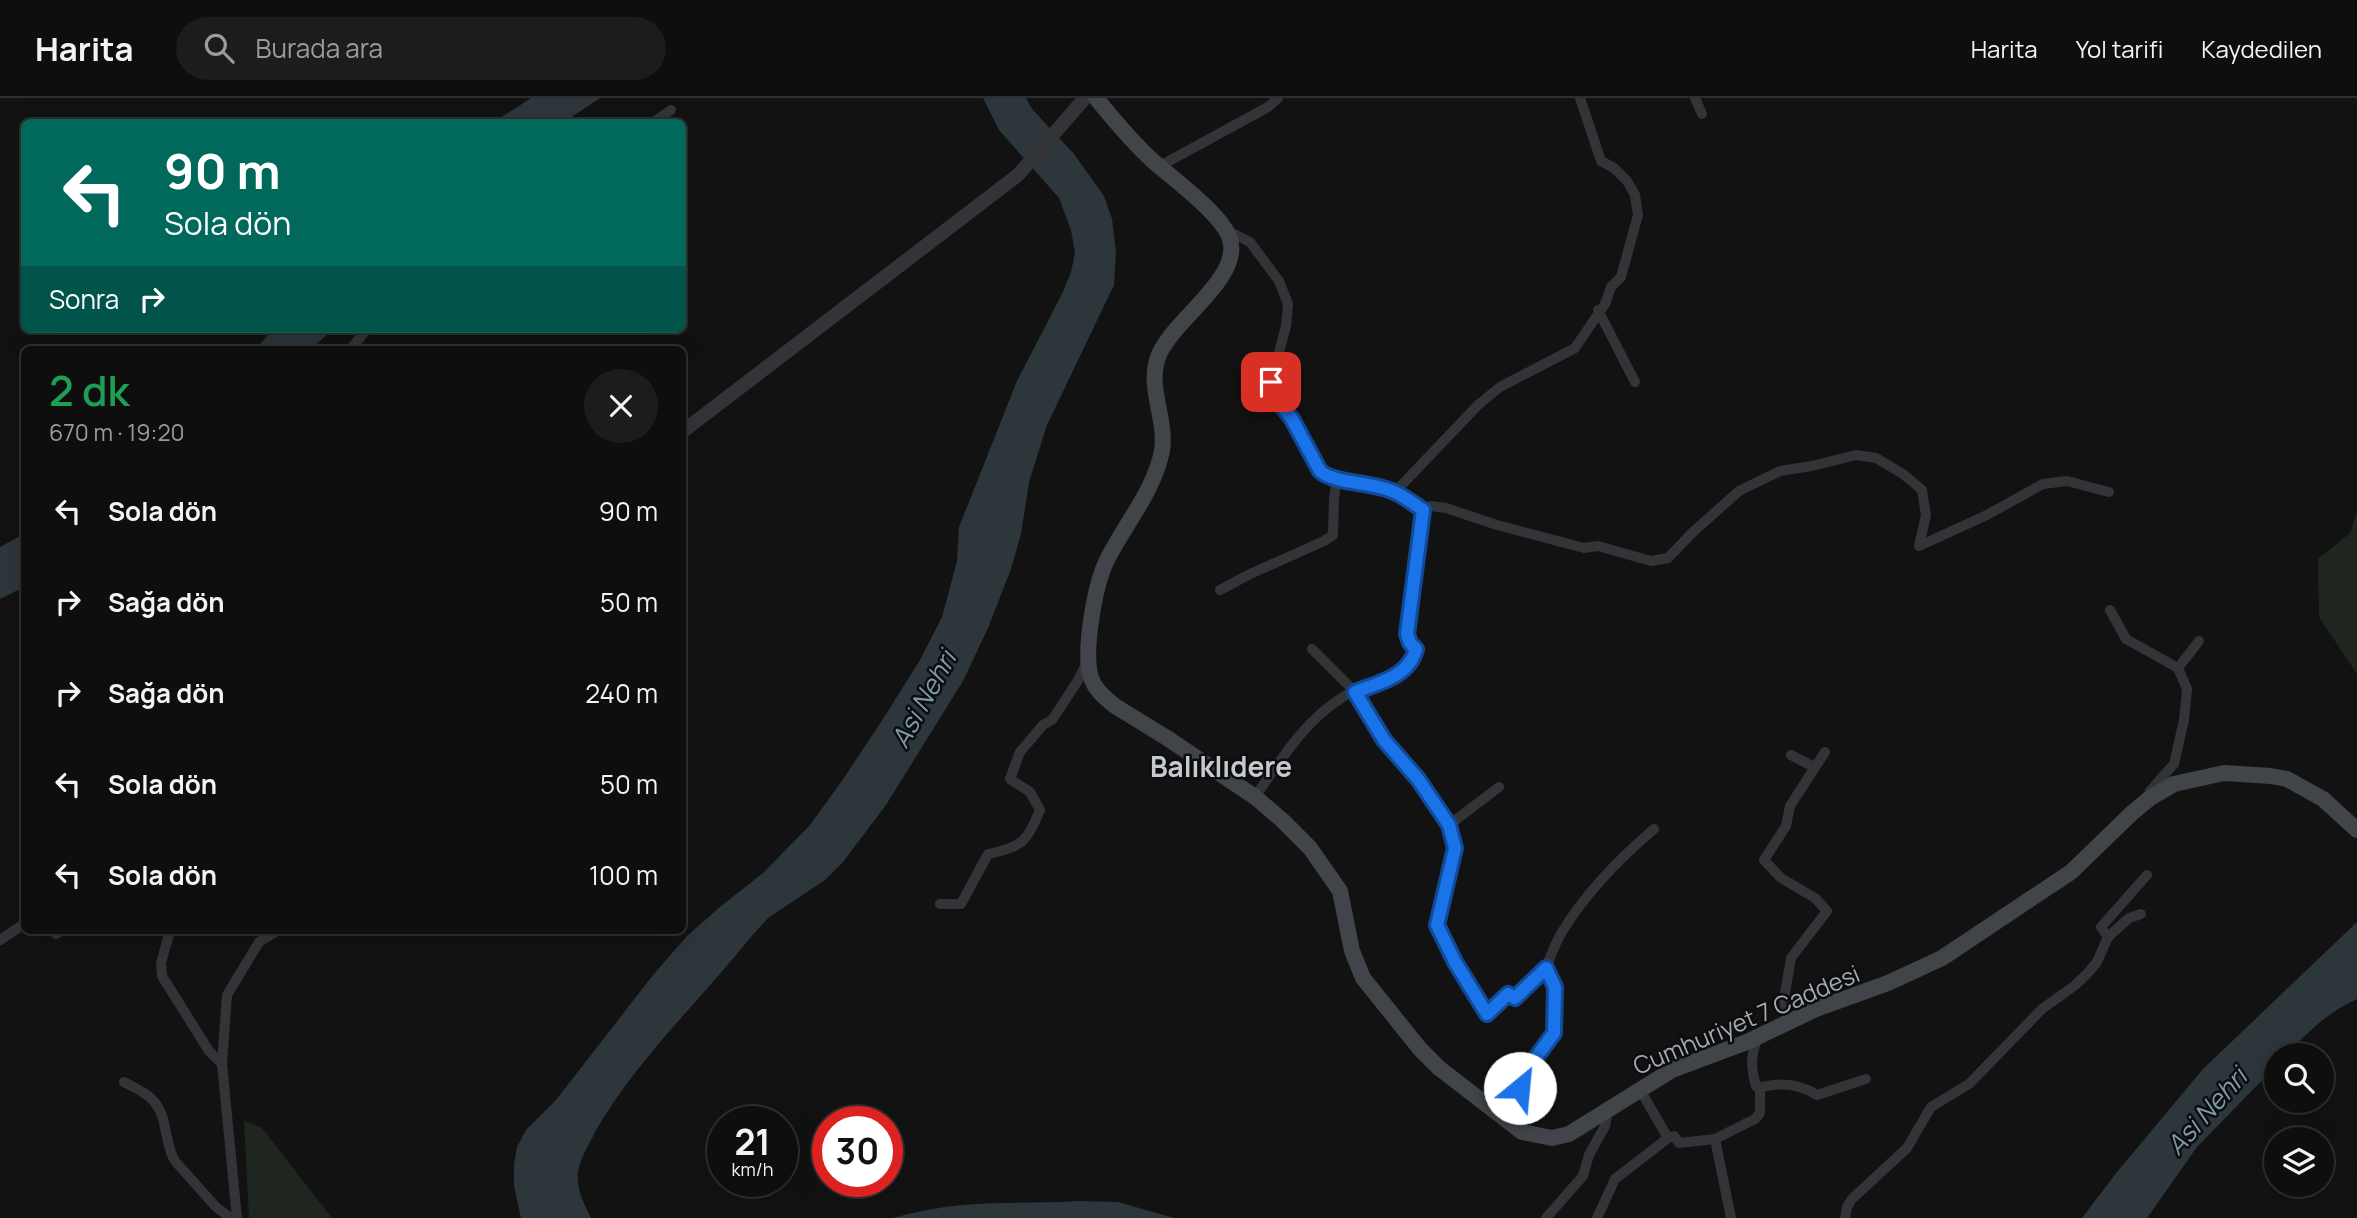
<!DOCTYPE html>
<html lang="tr">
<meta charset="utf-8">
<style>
body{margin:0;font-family:Manrope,sans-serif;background:#1c1c1c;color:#f1f3f6;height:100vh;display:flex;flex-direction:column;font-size:26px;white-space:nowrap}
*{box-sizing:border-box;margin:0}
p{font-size:23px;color:#9b9c9e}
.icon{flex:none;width:38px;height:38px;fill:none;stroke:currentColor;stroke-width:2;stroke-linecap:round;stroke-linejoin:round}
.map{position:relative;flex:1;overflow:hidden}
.panel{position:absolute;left:21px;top:248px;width:665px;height:588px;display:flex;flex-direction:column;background:#0e0e0e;border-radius:10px;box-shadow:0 7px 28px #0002,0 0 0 2px #2e2e2e}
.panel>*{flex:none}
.guide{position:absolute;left:21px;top:21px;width:665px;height:214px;border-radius:10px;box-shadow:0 7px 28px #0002,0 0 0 2px #2e2e2e;background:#00695c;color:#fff;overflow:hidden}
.controls{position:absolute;left:2264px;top:945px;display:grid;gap:14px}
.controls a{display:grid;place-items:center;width:70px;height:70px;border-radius:50%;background:#0e0e0e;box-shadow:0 7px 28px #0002,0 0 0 2px #2e2e2e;font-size:35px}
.speed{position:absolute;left:707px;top:1008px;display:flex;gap:14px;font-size:35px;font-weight:700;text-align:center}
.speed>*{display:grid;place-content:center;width:91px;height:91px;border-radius:50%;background:#0e0e0e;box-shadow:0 7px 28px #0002,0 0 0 2px #2e2e2e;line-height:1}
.speed small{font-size:18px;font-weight:400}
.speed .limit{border:10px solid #d22;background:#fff;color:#111}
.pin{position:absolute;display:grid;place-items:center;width:60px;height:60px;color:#fff;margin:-30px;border-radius:14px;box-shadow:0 4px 10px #0006}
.me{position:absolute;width:77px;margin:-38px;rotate:28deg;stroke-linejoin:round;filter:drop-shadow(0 0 5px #0008)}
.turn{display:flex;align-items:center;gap:24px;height:147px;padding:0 28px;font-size:32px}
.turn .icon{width:91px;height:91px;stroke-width:2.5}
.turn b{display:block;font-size:49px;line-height:60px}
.then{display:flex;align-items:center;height:66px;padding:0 28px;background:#0003;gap:14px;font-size:26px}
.round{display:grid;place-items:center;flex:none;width:74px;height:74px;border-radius:37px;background:#1c1c1c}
.headline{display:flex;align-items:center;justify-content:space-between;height:119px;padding:0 28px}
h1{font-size:42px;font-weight:600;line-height:52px;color:#1e9e55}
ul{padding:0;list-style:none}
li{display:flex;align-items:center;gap:21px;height:91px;padding:0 28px}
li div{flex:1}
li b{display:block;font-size:26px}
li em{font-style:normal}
header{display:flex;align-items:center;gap:42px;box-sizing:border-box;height:98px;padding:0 35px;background:#0e0e0e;border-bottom:2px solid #2e2e2e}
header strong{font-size:33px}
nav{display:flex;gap:38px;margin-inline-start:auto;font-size:24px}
.search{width:490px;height:63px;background:#1c1c1c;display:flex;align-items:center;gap:18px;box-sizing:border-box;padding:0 24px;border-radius:38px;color:#9b9c9e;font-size:26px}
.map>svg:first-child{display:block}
</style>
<header>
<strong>Harita</strong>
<div class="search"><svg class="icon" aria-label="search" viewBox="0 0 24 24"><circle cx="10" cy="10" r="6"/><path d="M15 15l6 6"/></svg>Burada ara</div>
<nav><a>Harita</a><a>Yol tarifi</a><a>Kaydedilen</a></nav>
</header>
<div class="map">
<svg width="2357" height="1120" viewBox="0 0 2357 1120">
<rect width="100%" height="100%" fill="#121213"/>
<g fill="#1e261f">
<polygon points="2357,413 2357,576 2319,519 2318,461 2350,435"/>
<polygon points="244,1022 262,1030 332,1120 249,1120"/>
</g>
<g fill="#2c363b">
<polygon points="531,0 600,0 564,24 494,24"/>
<path d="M983 0H1026L1032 11 1074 56 1104 98 1112 121 1116 154 1114 187 1047 327 1029 384 1021 436 1011 471 988 530 963 583 886 707 843 764 825 782 768 820 750 840C699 904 636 962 595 1034 589 1047 580 1060 578 1074 576 1091 584 1106 591 1120H521L514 1088V1066L517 1049 526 1032 556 1002 653 877 687 838 720 809 763 775 810 727 844 680 881 624 920 562 942 519 957 463 959 429 1017 283 1063 194 1071 174 1075 155 1071 132 1059 100 999 32Z"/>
<polygon points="273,231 333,231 310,252 255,252"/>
<polygon points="24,436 24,489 0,501 0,449"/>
<path d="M2357 824V901C2328 914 2308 934 2286 957H2277V967L2197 1049 2147 1120H2082L2117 1074 2203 971Z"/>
<path d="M1078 1103 1118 1104 1174 1120H893C916 1114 939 1109 963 1107 1001 1103 1040 1106 1078 1103Z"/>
</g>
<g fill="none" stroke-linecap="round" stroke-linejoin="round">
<g stroke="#333438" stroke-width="10">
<polyline points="1695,0 1702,16"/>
<polyline points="654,24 671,12"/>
<polyline points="1160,68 1268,9 1278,0"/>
<path d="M1226 132 1250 144 1279 183 1288 206 1286 228 1271 284 1274 298 1292 321 1320 373C1333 385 1375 385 1395 394 1404 398 1414 406 1423 412L1430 408 1446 410 1497 427 1584 450 1598 448 1651 463 1668 460 1693 434 1739 393 1780 373 1812 368 1856 357 1876 360 1903 376 1922 392 1926 417 1919 448 1987 417 2043 386 2067 383 2109 394"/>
<polyline points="1598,212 1635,284"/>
<polyline points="350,252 367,231"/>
<polyline points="1395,394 1478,307 1500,289 1575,250 1605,206 1611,189 1621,179 1638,117 1635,97 1627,83 1614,70 1601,63 1580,0"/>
<polyline points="1220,492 1248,477 1324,443 1333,437 1334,401 1337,380"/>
<polyline points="2110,512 2126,541 2178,570 2187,591 2184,622 2174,666 2150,693 2150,697"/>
<polyline points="1312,551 1355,594 1384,642 1418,681 1449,727 1455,750 1437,827 1455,864 1487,916 1508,896 1515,900 1546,870"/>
<polyline points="2178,570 2199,543"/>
<polyline points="1791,657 1814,669"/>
<path d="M1255 699C1280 663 1304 623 1343 599 1368 584 1408 585 1416 551L1410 546 1407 536 1423 412"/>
<polyline points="1449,727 1499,689"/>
<path d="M940 806H961L988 756C1023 748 1026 745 1040 712L1030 694 1010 681 1020 654 1043 627 1052 622 1077 584 1087 564"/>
<polyline points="170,833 161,865 162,878 209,953 222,966"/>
<polyline points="56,836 60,833"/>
<polyline points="2108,839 2101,829 2147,777"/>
<polyline points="0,842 24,826"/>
<polyline points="1787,924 1784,901 1791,860 1827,813 1815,800 1781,780 1764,762 1786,728 1790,708 1825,654"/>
<path d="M1758 939C1751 957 1750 968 1756 988 1763 990 1766 988 1773 987 1790 985 1803 988 1817 997L1866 981"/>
<path d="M124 984C135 990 148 995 156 1006 168 1022 164 1045 175 1063L216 1109 231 1120"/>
<path d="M1520 990 1524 976 1554 935 1555 889 1546 870C1551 858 1555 845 1562 834 1585 796 1620 760 1654 731"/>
<polyline points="1668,1040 1674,1038 1679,1045 1715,1041 1755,1021 1760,1015 1760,990"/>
<polyline points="1715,1041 1731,1120"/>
<polyline points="237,1120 222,966 227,897 259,844 277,833"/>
<polyline points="1546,1120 1583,1078 1589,1057 1605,1028 1608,1012"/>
<polyline points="1597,1120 1615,1081 1668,1040 1639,990"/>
<polyline points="1845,1120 1847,1109 1852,1101 1907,1050 1931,1009 1969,986 2042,911 2074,888 2087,876 2097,864 2108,839 2129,820 2141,816"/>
</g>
<polyline stroke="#333438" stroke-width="14" points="682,334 1018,77 1085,0"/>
<path stroke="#414448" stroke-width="16" d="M1096 0C1113 21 1132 44 1153 63 1172 80 1223 117 1230 141 1242 181 1171 223 1158 259 1147 289 1167 322 1162 353 1154 393 1125 426 1107 462 1095 486 1084 549 1090 576 1093 590 1104 599 1115 608L1167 640 1255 699 1282 722 1310 750 1340 793 1352 853 1363 880 1420 951 1439 970 1522 1034 1552 1040 1569 1036 1672 972 1747 944 1816 911 1888 885 1942 860 2071 774 2132 715 2150 700 2174 686 2224 675 2271 678 2287 681 2323 701 2357 732"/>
</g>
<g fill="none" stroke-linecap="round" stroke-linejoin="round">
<g stroke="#114b97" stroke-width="18">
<path id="route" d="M1271 284 1274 298 1292 321 1320 373C1335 386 1374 384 1394 394 1404 398 1414 406 1423 412L1407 536 1410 545 1416 551C1409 579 1378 585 1355 594L1384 642 1418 681 1449 727 1455 750 1437 827 1455 864 1487 916 1508 896 1515 900 1546 870 1555 889 1554 935 1524 976 1520 990"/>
</g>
<use href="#route" stroke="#1a73e8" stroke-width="12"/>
</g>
<g text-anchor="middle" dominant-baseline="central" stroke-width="5" stroke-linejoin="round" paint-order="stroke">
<g font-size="24" fill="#a4aab3" stroke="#0d0d0e">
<text transform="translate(1746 921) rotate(-23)">Cumhuriyet 7 Caddesi</text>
</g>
<g font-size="26" font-style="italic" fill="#7c9cae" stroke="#0d0d0e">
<text transform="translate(923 601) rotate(-61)">Asi Nehri</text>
<text transform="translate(2206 1013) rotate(-48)">Asi Nehri</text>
</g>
<g font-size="28" font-weight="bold" fill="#c5c9d0" stroke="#0d0d0e">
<text x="1221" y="668">Balıklıdere</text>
</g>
</g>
</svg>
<div class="controls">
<a><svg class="icon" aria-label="search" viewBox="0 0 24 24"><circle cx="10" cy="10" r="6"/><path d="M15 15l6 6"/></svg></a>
<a><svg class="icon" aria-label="layers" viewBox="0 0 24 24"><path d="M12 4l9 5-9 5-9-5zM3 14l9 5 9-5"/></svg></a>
</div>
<div class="speed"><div>21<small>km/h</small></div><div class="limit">30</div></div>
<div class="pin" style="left:1271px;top:284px;background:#d93025"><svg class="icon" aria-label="arrive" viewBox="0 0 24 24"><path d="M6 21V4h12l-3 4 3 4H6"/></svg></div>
<svg class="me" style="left:1520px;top:990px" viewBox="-20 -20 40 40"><circle r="19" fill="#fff"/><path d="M0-13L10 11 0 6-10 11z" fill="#1a73e8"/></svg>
<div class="guide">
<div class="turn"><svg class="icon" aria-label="left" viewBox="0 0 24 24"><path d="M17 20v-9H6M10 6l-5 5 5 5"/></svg><div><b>90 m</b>Sola dön</div></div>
<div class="then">Sonra<svg class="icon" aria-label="right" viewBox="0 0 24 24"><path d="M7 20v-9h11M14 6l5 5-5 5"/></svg></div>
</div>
<section class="panel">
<div class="headline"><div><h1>2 dk</h1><p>670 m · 19:20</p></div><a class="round"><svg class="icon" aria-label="close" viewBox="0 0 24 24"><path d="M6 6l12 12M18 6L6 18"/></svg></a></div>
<ul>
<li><svg class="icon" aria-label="left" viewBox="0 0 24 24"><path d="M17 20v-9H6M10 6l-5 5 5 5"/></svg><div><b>Sola dön</b></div><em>90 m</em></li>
<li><svg class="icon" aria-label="right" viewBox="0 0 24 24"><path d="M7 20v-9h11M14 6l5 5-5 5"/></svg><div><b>Sağa dön</b></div><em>50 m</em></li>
<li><svg class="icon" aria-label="right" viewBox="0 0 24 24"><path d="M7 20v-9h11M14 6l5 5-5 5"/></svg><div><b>Sağa dön</b></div><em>240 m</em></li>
<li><svg class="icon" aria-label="left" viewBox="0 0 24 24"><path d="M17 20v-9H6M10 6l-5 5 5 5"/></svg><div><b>Sola dön</b></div><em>50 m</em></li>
<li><svg class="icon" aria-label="left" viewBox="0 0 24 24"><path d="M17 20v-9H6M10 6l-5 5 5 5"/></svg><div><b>Sola dön</b></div><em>100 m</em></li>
</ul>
</section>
</div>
